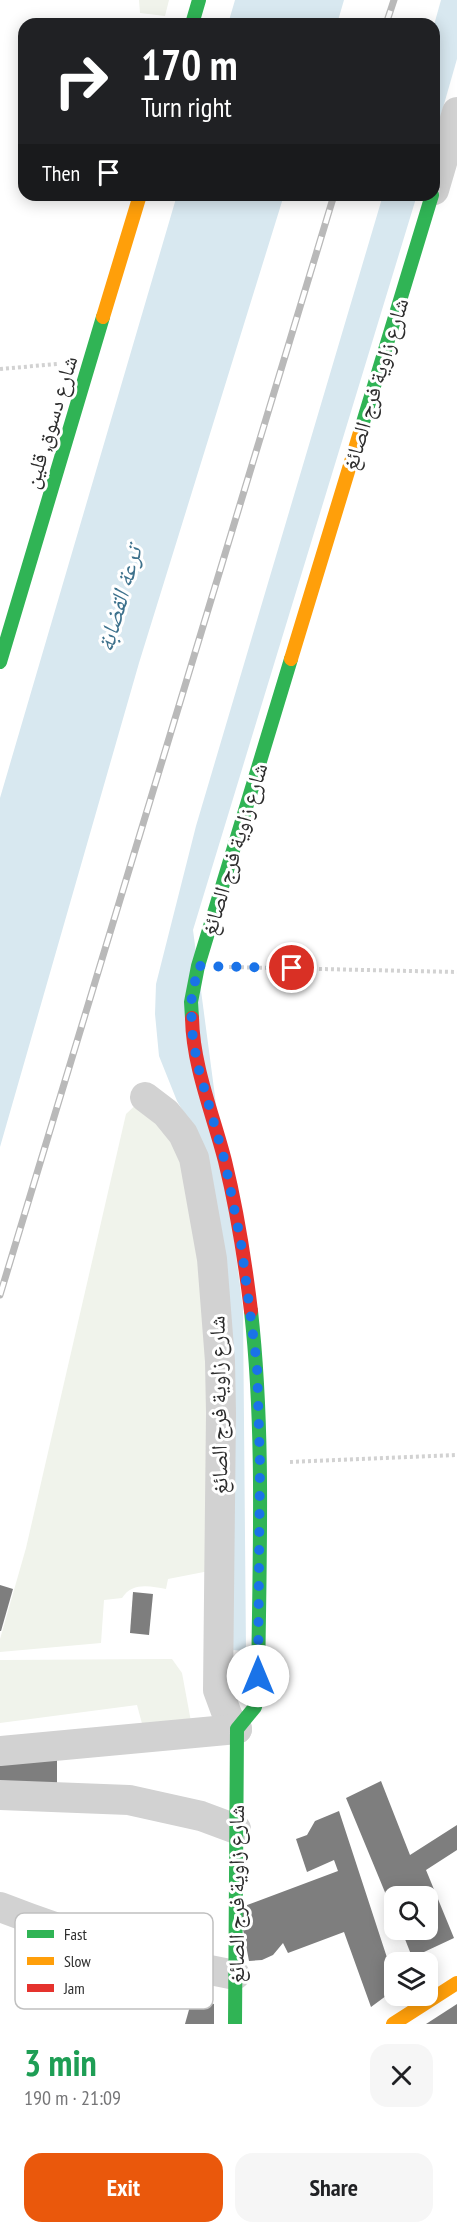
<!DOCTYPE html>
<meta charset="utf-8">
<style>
body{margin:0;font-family:"PT Sans Narrow","Noto Naskh Arabic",sans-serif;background:#f6f6f6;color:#202124;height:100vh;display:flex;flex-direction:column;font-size:22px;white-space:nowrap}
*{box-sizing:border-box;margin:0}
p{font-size:20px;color:#757577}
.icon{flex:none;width:33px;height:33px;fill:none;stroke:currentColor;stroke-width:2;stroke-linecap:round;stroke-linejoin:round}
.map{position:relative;height:2024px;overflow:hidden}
.side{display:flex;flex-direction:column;background:#fff;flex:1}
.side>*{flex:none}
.hud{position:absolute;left:18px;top:18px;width:422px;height:183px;border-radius:18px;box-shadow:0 3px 15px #0003;background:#202124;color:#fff;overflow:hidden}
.buttons{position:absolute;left:384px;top:1886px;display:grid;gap:12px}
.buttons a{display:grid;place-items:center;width:54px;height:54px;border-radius:12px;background:#fff;box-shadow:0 3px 15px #0003;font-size:30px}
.pin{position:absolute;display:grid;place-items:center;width:51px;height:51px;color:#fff;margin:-26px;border:3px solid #fff;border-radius:50%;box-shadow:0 2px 6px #0007}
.me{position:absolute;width:66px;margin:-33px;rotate:0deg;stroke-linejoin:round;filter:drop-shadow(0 0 4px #0008)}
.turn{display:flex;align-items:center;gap:21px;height:126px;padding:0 24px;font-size:27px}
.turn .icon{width:78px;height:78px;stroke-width:2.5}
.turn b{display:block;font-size:42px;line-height:51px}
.then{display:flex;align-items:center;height:57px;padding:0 24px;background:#0003;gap:12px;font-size:22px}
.round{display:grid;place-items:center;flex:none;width:63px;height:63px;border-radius:18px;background:#f6f6f6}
.headline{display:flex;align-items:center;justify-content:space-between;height:102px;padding:0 24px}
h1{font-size:36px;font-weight:600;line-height:45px;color:#1e9e55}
.cta{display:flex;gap:12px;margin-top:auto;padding:12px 24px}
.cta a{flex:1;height:69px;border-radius:18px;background:#ea580c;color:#fff;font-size:24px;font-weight:600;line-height:69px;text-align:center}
.cta a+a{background:#f6f6f6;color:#202124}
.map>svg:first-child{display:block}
</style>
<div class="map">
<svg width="457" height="2024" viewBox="0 0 457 2024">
<rect width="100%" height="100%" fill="#fff"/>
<g fill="#f0f3eb">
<polygon points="139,0 169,0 165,16 140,13"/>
<path d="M140 1101 172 1123 208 1269 209 1571 168 1579 166 1589C150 1586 132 1582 122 1598L104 1600 101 1643 0 1652V1639L26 1548 126 1114Z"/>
<polygon points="172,1659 182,1673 192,1727 144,1731 137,1705 0,1723 0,1660"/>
</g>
<g fill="#d8e8f0">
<polygon points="235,0 344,0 337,24 228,24"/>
<polygon points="441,0 457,0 457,59 434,139 434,25"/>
<polygon points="177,195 284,195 139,663 0,1147 0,798"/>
<polygon points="383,195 417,195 193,930 243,1308 246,1651 231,1650 193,1128 177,1101 159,1056 155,1014 156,984 196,826"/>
</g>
<g fill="#7e7e7e">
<polygon points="0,1585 13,1589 1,1631 0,1631"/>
<polygon points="133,1592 153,1594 149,1635 130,1633"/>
<polygon points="57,1759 57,1786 0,1787 0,1760"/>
<polygon points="381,1781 410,1855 457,1825 457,1850 426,1870 454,1938 424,1952 427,1962 414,1962 401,1929 428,1929 428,1896 394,1896 394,1914 346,1798"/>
<polygon points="339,1811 394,1979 394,1990 371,2007 344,1932 288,1953 283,1943 273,1955 262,1960 249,1961 239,1908 338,1871 334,1860 307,1872 296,1839 307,1835 315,1821"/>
<polygon points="192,1999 214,2004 214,2024 185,2024"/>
<polygon points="457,2004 457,2024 426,2024"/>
</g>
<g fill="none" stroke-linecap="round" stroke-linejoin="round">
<g stroke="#d2d2d2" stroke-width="4" stroke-dasharray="3 3" stroke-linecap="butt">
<polyline points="0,369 57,364"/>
<polyline points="229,967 457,972"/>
<polyline points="290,1462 457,1455"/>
</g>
<g stroke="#d2d2d2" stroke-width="30">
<polyline points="434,190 457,112"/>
<polyline points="145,1097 166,1113 183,1134 194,1158 212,1259 220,1361 221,1413 218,1690 228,1717 237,1729"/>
<polyline points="0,1751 237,1729"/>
<polyline points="0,1795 129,1800 201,1816 236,1829"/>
<path d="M0 1907C77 1937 154 1960 235 1975"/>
</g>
<g stroke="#30b455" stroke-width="14">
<polyline points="192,24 199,0"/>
<polyline points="361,429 432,195"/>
<polyline points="0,662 103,317"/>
<polyline points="192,1018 191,1002 198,966 291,659"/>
<path d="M235 2024 237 1729 255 1707 258 1692C259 1565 265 1437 251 1311"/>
</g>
<g stroke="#ff9f0a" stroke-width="14">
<polyline points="103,317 140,195"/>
<polyline points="291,659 361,429"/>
<polyline points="393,2024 457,1983"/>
</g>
<path stroke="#e5322d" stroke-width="14" d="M192 1018C193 1067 213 1114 225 1161 237 1210 245 1261 251 1311"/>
<g stroke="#b9b9b9" stroke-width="7">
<g id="rail">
<polyline points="386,24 394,0"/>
<polyline points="0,1295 334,195"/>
</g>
</g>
<use href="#rail" stroke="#fff" stroke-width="4.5" stroke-dasharray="14" stroke-linecap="butt"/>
</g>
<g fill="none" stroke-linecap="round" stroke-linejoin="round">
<polyline stroke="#1a73e8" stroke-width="10" stroke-dasharray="0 18" points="258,1676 260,1463 257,1365 241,1243 225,1162 197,1063 192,1031 191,1002 198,966 292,968"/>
</g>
<g text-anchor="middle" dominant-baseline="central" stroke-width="6" stroke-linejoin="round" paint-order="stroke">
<g font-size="22" fill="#2d2d2d" stroke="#fff">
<text transform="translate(375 384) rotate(-73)">شارع زاوية فرج الصائغ</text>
<text transform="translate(50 422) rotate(-73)">شارع دسوق, قلين</text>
<text transform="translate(234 849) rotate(-73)">شارع زاوية فرج الصائغ</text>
<text transform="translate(218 1405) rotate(-91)">شارع زاوية فرج الصائغ</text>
<text transform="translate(236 1894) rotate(-90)">شارع زاوية فرج الصائغ</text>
</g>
<g font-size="24" font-style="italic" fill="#3d718c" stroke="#fff">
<text transform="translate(119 599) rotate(-74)">ترعة القضابة</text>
</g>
</g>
<rect x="15" y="1913" width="198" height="96" rx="9" fill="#fff" stroke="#c0c0c0" stroke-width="1.5"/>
<rect x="27" y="1930" width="27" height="8" fill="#30b455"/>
<rect x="27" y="1957" width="27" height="8" fill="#ff9f0a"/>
<rect x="27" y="1984" width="27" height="8" fill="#e5322d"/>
<g font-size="16" fill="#2d2d2d">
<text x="64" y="1940">Fast</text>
<text x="64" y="1967">Slow</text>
<text x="64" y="1994">Jam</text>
</g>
</svg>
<div class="buttons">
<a><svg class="icon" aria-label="search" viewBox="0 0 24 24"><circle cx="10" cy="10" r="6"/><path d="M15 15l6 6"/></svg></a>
<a><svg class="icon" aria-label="layers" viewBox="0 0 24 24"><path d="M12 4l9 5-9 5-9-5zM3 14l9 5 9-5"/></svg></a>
</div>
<div class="pin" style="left:292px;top:968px;background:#d93025"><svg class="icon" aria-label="arrive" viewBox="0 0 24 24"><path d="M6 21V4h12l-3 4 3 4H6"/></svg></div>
<svg class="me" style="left:258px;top:1676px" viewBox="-20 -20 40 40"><circle r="19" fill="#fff"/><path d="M0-13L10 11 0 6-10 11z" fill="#1a73e8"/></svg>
<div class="hud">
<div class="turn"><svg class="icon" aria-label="right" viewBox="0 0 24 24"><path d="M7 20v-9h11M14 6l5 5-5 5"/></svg><div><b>170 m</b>Turn right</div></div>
<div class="then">Then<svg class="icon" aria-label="arrive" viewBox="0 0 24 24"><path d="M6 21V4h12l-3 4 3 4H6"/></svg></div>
</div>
</div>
<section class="side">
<div class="headline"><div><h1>3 min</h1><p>190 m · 21:09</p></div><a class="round"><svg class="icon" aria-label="close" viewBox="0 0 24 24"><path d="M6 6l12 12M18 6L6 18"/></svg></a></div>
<div class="cta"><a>Exit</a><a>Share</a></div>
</section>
